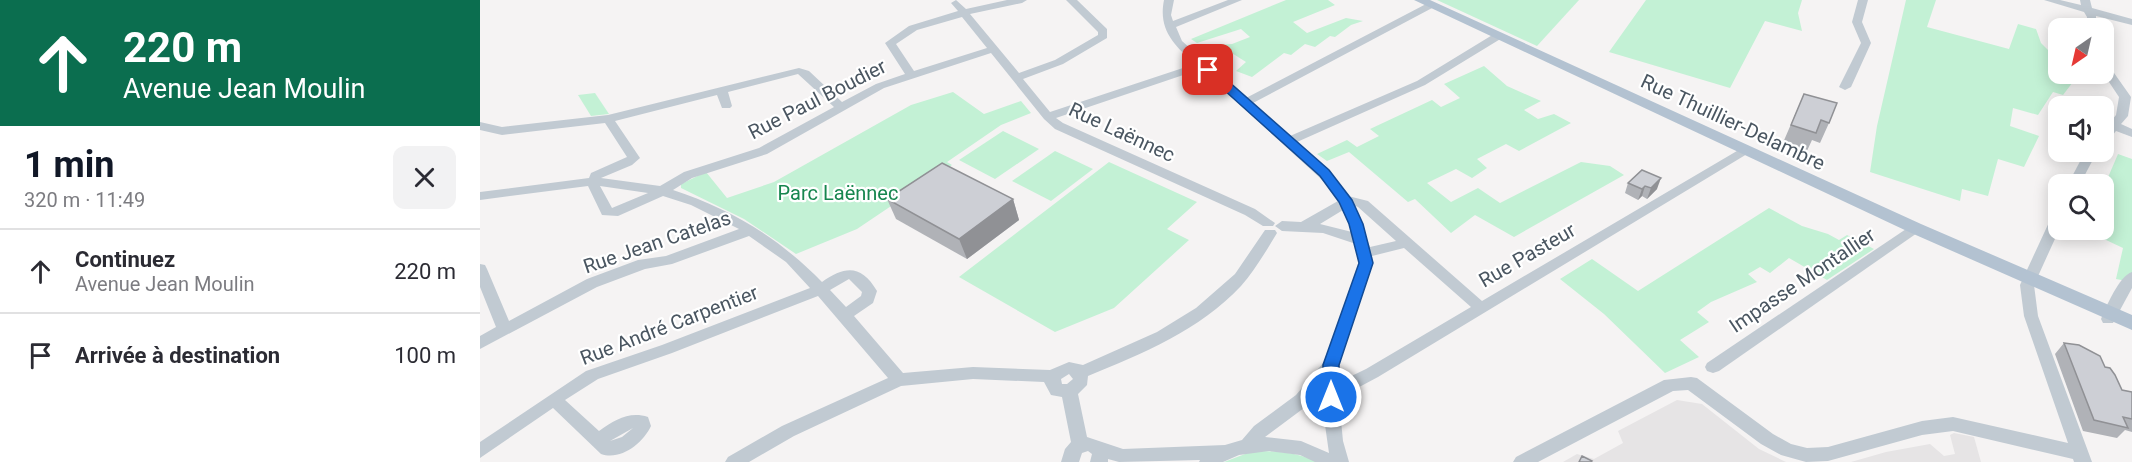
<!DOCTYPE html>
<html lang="fr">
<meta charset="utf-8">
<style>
body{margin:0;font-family:Roboto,sans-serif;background:#f2f2f3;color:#2b2b33;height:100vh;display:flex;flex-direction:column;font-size:22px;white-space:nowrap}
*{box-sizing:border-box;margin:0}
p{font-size:20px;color:#7c7c81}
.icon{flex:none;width:33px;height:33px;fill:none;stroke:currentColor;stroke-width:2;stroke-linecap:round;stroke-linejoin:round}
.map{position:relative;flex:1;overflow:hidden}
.drawer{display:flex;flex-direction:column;background:#fff;width:480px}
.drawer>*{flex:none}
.banner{background:#0b6e4f;color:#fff;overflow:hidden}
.needle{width:39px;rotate:214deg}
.fabs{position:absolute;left:1568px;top:18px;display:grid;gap:12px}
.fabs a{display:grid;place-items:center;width:66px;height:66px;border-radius:12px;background:#fff;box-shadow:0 3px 15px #0003;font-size:30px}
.pin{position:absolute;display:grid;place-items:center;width:51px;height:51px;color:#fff;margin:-26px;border-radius:12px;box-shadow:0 3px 9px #0006}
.me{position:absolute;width:66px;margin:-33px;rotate:0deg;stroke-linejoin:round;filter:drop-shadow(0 0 4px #0008)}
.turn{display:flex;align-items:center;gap:21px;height:126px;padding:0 24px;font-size:27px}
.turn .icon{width:78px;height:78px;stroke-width:2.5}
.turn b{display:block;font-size:42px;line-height:51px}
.round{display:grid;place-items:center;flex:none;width:63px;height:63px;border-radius:12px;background:#f2f2f3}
.headline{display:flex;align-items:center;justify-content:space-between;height:102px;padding:0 24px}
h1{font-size:36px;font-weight:700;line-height:45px;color:#111827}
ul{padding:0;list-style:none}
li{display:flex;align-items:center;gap:18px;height:84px;padding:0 24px;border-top:2px solid #e1e1e2}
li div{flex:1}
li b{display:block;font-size:22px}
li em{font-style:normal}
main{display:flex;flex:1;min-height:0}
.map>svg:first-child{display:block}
</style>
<main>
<section class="drawer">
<div class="banner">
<div class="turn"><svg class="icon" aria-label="ahead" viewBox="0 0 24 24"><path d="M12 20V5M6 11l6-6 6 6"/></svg><div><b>220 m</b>Avenue Jean Moulin</div></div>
</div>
<div class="headline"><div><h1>1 min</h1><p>320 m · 11:49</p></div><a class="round"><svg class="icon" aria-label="close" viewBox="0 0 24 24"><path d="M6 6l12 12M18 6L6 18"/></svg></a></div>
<ul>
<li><svg class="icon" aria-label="ahead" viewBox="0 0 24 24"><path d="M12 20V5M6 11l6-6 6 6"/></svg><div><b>Continuez</b><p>Avenue Jean Moulin</p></div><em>220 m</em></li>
<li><svg class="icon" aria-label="arrive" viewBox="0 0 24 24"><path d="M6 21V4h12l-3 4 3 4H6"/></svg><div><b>Arrivée à destination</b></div><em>100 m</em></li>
</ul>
</section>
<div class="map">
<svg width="1652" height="462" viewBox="0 0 1652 462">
<rect width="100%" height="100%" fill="#f5f3f3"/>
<g fill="#e6e4e5">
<polygon points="1197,400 1222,404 1279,449 1306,462 1083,462 1097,454 1114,459 1143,443 1138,431"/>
<polygon points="1474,433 1494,437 1501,462 1371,462 1406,452 1450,444 1464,456 1475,454 1470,435"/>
</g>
<g fill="#c3f1d5">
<polygon points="806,0 848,0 855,5 813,22 827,33 866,18 883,21 871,25 855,37 850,36 835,47 825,44 811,55 804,53 772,77 756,71 766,62 739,45 752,44 770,37 761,29 717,43 711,39"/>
<polygon points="957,0 1099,0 1057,46"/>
<polygon points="1166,0 1322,0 1318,13 1322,31 1285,21 1250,88 1129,52"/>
<polygon points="1426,0 1456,0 1447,27 1529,49 1538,24 1556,29 1561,43 1578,60 1578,74 1592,74 1596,78 1583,95 1573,92 1558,115 1533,108 1530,126 1559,136 1544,167 1518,159 1508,196 1482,189 1480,201 1390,172 1397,126"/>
<polygon points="1004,66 1027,86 1061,101 1044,110 1058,119 1074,114 1091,123 1039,151 1026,144 997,159 1007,168 992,178 976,169 947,183 971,202 998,188 1020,203 1101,162 1130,166 1144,175 1034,237 995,215 971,233 935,199 928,202 869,152 847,161 837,154 867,140 877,147 899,136 890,129 952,100 961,107 980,98 964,84"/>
<polygon points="473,92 504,114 541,101 551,113 521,125 467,162 472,165 377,229 316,254 264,219 201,188 201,184 226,172 247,198 294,182 431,105"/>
<polygon points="115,93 129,114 111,116 98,95"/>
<polygon points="523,131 559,149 515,179 479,160"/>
<polygon points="575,151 613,169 571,201 532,181"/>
<polygon points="1638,154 1652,159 1652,282 1636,279 1643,248 1607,231 1623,230 1623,189"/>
<polygon points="629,162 717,202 687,229 709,240 634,308 575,332 479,277"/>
<polygon points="1289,208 1322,226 1348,234 1359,240 1367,235 1394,249 1347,280 1309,258 1290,273 1280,267 1268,274 1277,282 1231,302 1217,312 1229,322 1200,340 1219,357 1185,373 1124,314 1080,279 1112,259 1158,291"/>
<path d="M773 451C797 451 816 452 838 462H744Z"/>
</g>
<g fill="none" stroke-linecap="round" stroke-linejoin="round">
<g fill="#c1cad2" fill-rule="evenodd">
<path d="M476 0 486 9 527 0H547L542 3 490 14 539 73 575 60 618 35V32L586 0H597L627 29V38L583 64 543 79 570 112 715 64C694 45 678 30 684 0H694L691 15 693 21 748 0H762L696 27 702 41 766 98 948 3H954V7L773 103 810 136 937 81 1014 34H1022V38L945 85 817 142C835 159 855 174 868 196L888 201 1002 301 1262 148H1270L1272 151 898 377 868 393 859 400 863 441 869 462H835L820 455 789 451 759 455 743 462H719L720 460 639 462 628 459V462H610L612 454 608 451 602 453 599 462H581L585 449 591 442 582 397 571 395 564 382 493 379 421 386 314 436 269 462H245L248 457 302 426 408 378 338 296 192 353 118 379 85 400 119 431C135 420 149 411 168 417L171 426C163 443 141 461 121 454L73 408 0 458V442L106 371 182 345 330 288 306 262 269 236 192 264 165 269 117 287 0 349V336L16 327 0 287V264L5 265 7 269 29 321 107 279 158 260 186 256 259 229 211 205 183 196 138 216 122 215 108 186 0 200V192L109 178 111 173 147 157 125 123 22 135 0 130V122L22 127 128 115 319 68 329 71 362 102 396 84 425 74 405 43 429 26 478 11 471 3ZM482 17 507 48 434 71 416 44 437 30ZM511 53 564 119 575 129 765 215 783 226H793L795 223 775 209 583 123 576 118 721 69 851 188 858 201 821 222 802 221 795 226 802 231 843 233 876 244 879 263 844 362 816 395 774 426 762 440 745 445 643 449 607 437 598 394 607 385 608 376C662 354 720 330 761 286 775 270 786 251 797 233L795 230H785L755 274 716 308 677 332 603 365 589 362 570 370 493 367 423 373 374 316 393 303 397 291C381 264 365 266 342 282 299 238 251 209 193 190L212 178 287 154 404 88ZM318 74 354 107 279 148 204 172 180 186 121 178 152 165 160 158 135 121 237 95 242 108H250L252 106 248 92ZM120 186 168 193 132 208ZM873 205 878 207 916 241 890 247ZM863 210 872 232 840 224ZM924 248 991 307 886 369 859 382V365L893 263 892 256ZM369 279 382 292 381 296 366 307 350 290ZM589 374 593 379 587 384H582L581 379ZM843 386V411L849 453 821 441 785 437 828 405ZM153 428 142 437 130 441Z"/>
<polygon points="1378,0 1388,0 1382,22 1391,43 1371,87 1365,90 1359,87 1381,43 1372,22"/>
<polygon points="1564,0 1580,0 1601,5 1600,0 1610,0 1612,8 1652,19 1652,25 1616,16 1616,28 1606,28 1607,17 1604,12"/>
<polygon points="1623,62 1627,63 1651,97 1648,116 1641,124 1652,129 1652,137 1636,131 1627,142 1623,143 1623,131 1636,115 1639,97 1623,73"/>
<polygon points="1605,152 1617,152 1600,184 1588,184"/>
<polygon points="1578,214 1579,230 1554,285 1558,316 1612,462 1594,462 1593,459 1473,431 1442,435 1348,461 1326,462 1301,455 1281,444 1208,390 1193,391 1058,462 1033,462 1036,457 1184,380 1211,377 1217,378 1293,434 1311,444 1327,448 1348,447 1442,421 1473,417 1588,443 1544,316 1540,285 1571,218"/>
<polygon points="1435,223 1442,228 1440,231 1239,371 1233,373 1227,371 1225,367 1227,363"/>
<path d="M1652 272V288L1633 323H1623L1621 319C1626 307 1639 276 1652 272Z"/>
</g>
<polygon fill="#b3c2d1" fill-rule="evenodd" points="934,0 950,0 1441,224 1652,315 1652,330 1429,232"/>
</g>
<g fill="#b0b2b7">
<polygon points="1324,94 1349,123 1340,143 1332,140 1326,153 1302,145"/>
<polygon points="1162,170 1177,189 1167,199 1162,196 1158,200 1145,193 1148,183"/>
<polygon points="407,199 533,199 539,220 487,259 416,219"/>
<polygon points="1584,343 1625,367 1642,390 1652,392 1652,432 1645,430 1637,438 1603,431 1575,354"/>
</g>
<g fill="#909195">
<polygon points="1181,178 1177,189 1167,199 1171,188"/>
<polygon points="1165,186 1162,196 1158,200 1162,189"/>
<polygon points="533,199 539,220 487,259 479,239"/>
</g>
<g fill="#cdcfd5" stroke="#909195" stroke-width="1.5">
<polygon points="1324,94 1357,103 1349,123 1341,120 1336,133 1311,125"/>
<polygon points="462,163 533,199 479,239 407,199"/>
<polygon points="1162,170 1181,178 1171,188 1165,186 1162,189 1148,183"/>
<polygon points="1584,343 1599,345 1620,356 1625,367 1630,368 1635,375 1642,390 1652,392 1652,419 1643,417 1648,428 1614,420"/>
<polygon points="1102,456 1112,461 1111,462 1099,462"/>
</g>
<polygon fill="#1a73e8" stroke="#114b97" stroke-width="1.5" points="728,66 732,67 849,170 872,200 883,224 893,263 859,365 859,397 857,402 851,404 845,402 843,397 843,365 879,263 869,224 859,202 840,176 724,72 724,67"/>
<g text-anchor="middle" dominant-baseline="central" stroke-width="4.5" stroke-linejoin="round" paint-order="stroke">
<g font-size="20" fill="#4a5661" stroke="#fff">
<text transform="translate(337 99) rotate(-27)">Rue Paul Boudier</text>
<text transform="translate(1253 122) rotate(25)">Rue Thuillier-Delambre</text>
<text transform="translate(642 132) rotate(25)">Rue Laënnec</text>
<text transform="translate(177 242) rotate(-19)">Rue Jean Catelas</text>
<text transform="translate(1047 255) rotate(-30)">Rue Pasteur</text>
<text transform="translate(1322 280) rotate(-34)">Impasse Montallier</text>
<text transform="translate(189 325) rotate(-21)">Rue André Carpentier</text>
</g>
<g font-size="20" fill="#17864f" stroke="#fff">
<text x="358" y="193">Parc Laënnec</text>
</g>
</g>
</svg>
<div class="fabs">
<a><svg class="needle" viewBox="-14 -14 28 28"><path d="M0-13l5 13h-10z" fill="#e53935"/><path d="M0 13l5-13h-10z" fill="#7c7c81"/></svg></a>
<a><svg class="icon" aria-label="sound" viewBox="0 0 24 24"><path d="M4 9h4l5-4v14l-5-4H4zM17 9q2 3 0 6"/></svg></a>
<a><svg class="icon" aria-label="search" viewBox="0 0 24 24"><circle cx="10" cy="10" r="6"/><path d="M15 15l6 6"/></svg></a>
</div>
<div class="pin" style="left:728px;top:70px;background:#d93025"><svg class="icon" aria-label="arrive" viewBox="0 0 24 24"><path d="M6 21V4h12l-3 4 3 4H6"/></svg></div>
<svg class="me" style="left:851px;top:397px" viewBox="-20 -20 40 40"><circle r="17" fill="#1a73e8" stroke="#fff" stroke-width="3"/><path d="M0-11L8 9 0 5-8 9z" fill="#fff"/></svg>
</div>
</main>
